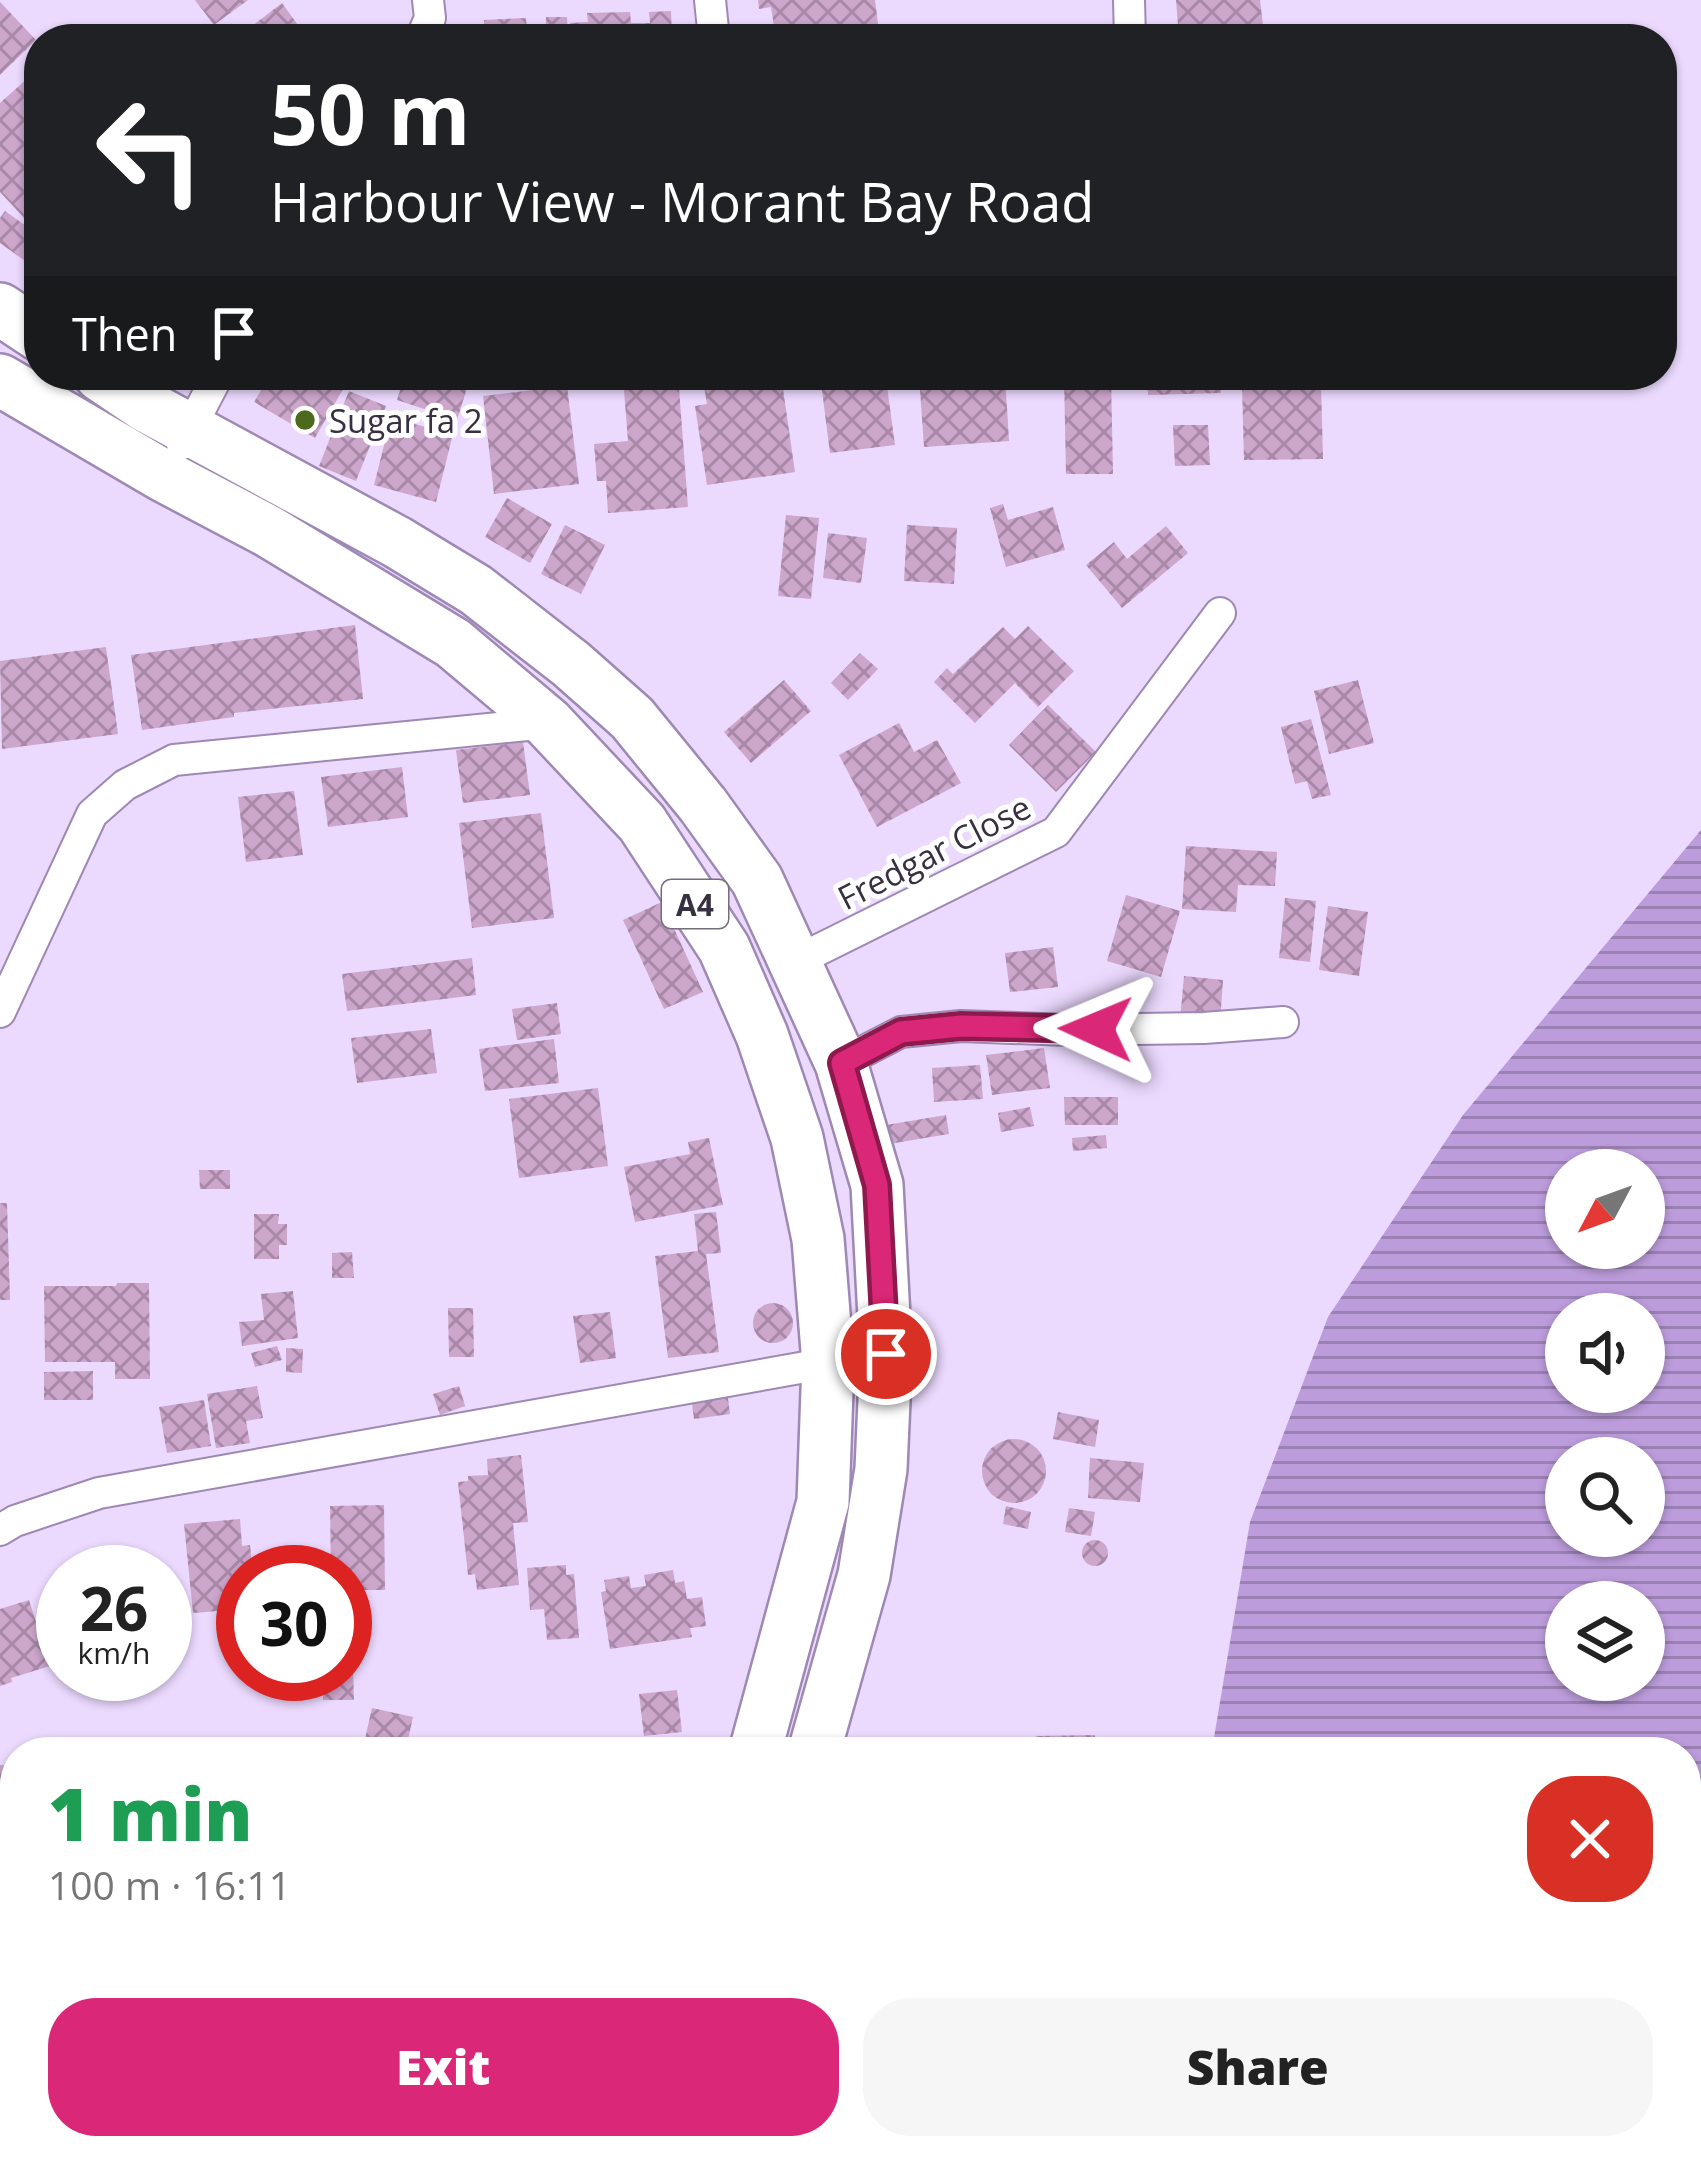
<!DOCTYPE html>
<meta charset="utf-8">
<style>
body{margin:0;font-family:"Open Sans",sans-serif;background:#f6f6f6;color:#222;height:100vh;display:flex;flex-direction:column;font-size:45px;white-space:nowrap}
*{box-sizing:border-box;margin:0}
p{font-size:39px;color:#767676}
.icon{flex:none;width:66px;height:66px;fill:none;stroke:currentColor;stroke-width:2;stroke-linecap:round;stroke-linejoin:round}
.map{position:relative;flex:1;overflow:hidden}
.details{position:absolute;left:0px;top:1737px;width:1701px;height:423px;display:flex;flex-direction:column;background:#fff;border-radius:48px 48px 0 0;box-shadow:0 3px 9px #0004}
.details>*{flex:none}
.top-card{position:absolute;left:24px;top:24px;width:1653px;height:366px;border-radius:48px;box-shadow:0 3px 9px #0004;background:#202124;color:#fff;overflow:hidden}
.needle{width:78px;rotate:229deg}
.buttons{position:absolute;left:1545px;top:1149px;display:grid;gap:24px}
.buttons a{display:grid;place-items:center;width:120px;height:120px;border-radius:50%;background:#fff;box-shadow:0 3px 9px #0004;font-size:60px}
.speed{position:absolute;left:36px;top:1545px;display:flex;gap:24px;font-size:60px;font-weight:700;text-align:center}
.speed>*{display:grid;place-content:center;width:156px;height:156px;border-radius:50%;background:#fff;box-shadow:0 3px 9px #0004;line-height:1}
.speed small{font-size:30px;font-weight:400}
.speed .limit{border:18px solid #d22;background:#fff;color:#111}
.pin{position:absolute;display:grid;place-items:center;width:102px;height:102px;color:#fff;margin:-51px;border:6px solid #fff;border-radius:50%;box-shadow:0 3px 12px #0007}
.me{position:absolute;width:132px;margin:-66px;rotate:271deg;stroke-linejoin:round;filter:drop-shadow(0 0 9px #0008)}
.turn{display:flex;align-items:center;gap:42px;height:252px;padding:0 48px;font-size:54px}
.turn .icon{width:156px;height:156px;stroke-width:2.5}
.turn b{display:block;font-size:84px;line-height:102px}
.then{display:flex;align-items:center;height:114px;padding:0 48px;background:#0003;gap:24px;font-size:45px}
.round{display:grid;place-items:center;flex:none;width:126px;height:126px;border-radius:48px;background:#f6f6f6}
.head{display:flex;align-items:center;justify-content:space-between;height:204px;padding:0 48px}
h1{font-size:72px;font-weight:800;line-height:90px;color:#1e9e55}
.action{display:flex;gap:24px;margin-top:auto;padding:24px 48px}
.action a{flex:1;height:138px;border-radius:48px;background:#db2777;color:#fff;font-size:48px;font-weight:800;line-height:138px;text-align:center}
.action a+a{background:#f6f6f6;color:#222}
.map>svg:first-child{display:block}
</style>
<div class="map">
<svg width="1701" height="2159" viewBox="0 0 1701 2159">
<defs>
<pattern id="water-rules" width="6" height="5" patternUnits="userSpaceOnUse" patternTransform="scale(3)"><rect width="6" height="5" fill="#bc9cdb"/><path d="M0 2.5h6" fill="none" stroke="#9a80b3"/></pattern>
<pattern id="building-cross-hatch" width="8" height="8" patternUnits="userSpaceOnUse" patternTransform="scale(3)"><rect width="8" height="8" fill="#cda6cc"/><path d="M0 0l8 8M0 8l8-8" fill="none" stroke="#a788a7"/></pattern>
</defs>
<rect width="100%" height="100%" fill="#ebd9fe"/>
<g fill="url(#water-rules)" fill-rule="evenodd">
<path d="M1701 830V2159H1262L1260 2145H1686V1752H1215L1214 1738 1250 1522 1328 1317 1463 1115ZM1566 1170H1644V1248H1566ZM1566 1314H1644V1392H1566ZM1566 1458H1644V1536H1566ZM1566 1602H1644V1680H1566Z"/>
<polygon points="0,1930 15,1938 15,2145 277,2145 276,2159 0,2159"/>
</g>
<g fill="url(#building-cross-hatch)">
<polygon points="195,0 248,0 214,25"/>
<polygon points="758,0 875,0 880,39 776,39 771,7 759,9"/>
<polygon points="1176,0 1260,0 1264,34 1179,39"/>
<polygon points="0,2 36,40 0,75"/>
<polygon points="282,3 308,39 255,39 248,29"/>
<polygon points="671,11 672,39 571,39 570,23 588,22 587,13 630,12 631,23 650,23 649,12"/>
<polygon points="546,17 567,17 568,39 475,39 474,29 484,28 484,20 526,18 527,30 546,29"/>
<polygon points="39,68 39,209 26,220 0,192 0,103"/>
<polygon points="5,211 39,235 39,271 0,243 0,218"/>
<polygon points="270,375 319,375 343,389 315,438 254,402"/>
<polygon points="405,375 471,375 457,420 397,400"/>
<polygon points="678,375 688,507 608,513 606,481 597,481 594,444 628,441 623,378"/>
<polygon points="743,375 781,375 795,472 707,485 695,406 707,404 703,381"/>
<polygon points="820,375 869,375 870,381 886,379 895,445 830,453"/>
<polygon points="919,375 1005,375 1009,441 924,447"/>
<polygon points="1064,375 1111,375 1113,474 1066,474"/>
<polygon points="1147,375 1220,375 1221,393 1148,395"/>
<polygon points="1265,375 1286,375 1290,386 1321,385 1323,459 1244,460 1242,387 1262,387"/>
<polygon points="567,386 579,484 494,494 483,396"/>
<polygon points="349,391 386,406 356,481 319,466"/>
<polygon points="391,418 453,434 436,502 374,485"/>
<polygon points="1173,425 1208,425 1210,465 1175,466"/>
<polygon points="507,498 552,524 530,563 485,537"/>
<polygon points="1003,504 1008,520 1053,507 1065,550 1006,567 990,508"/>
<polygon points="786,515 819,518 811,599 778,596"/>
<polygon points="565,525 605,545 581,594 541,574"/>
<polygon points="907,525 957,528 954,584 904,581"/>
<polygon points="1166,526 1188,553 1122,608 1086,565 1114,542 1127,559"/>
<polygon points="828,533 867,538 861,583 823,578"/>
<polygon points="355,625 363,699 234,713 234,717 142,730 131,655"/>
<polygon points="1028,626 1074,671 1038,707 1015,683 975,723 934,682 947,668 953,674 1003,627 1015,639"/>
<polygon points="106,647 118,734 2,749 0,661"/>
<polygon points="860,653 878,669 848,700 831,683"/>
<polygon points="784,680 811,711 751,763 724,732"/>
<polygon points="1358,680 1374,743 1329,754 1314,691"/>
<polygon points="1048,705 1096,752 1056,792 1009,745"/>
<polygon points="1311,719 1331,795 1312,799 1307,781 1295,784 1281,727"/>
<polygon points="899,723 914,752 937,740 961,783 877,827 839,755"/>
<polygon points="523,742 530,795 463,803 456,750"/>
<polygon points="402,767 408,817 328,827 321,777"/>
<polygon points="294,791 303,855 246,862 238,797"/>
<polygon points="541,813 554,918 472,928 459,823"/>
<polygon points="1186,846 1277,852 1275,886 1238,885 1236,912 1182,909"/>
<polygon points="1126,895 1180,911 1161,977 1107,961"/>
<polygon points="1285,898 1316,901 1310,962 1279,958"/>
<polygon points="662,902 703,992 664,1009 623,920"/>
<polygon points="1328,906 1368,912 1359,976 1319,970"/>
<polygon points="1053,947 1058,987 1010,992 1005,953"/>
<polygon points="472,958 476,995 347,1011 342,974"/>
<polygon points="1184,976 1223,980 1220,1023 1180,1020"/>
<polygon points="557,1003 561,1034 517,1040 512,1009"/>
<polygon points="431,1029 437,1073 357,1083 351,1038"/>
<polygon points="554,1039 559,1083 485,1091 479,1049"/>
<polygon points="1044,1048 1050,1088 992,1095 986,1055"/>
<polygon points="980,1065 983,1099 934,1102 932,1068"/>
<polygon points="598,1088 608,1166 519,1178 509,1099"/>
<polygon points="1064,1097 1118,1097 1118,1125 1065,1125"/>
<polygon points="1030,1107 1034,1126 1001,1132 998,1113"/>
<polygon points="946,1115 949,1134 877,1146 874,1127"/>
<polygon points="1106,1135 1107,1148 1073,1151 1072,1138"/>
<polygon points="709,1138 723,1205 635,1222 624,1167 690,1154 688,1142"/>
<polygon points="199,1170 230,1170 230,1189 200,1189"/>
<polygon points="0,1203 7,1203 10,1300 0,1300"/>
<polygon points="716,1212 721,1253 706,1254 719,1352 668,1358 655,1256 698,1251 694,1214"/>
<polygon points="254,1214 279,1214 278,1224 287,1224 287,1245 279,1245 279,1259 254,1259"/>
<polygon points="352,1252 354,1278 332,1278 332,1253"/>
<polygon points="117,1283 149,1283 150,1379 115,1379 115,1362 45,1362 44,1286 116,1286"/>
<polygon points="293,1291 298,1338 242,1346 239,1322 264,1320 261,1294"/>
<circle cx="773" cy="1323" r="20"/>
<polygon points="448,1308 473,1308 474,1357 449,1357"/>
<polygon points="610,1312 616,1358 580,1363 573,1316"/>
<polygon points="277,1346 282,1360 255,1367 251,1353"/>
<polygon points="286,1348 303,1349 302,1373 286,1372"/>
<polygon points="93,1371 93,1400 44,1400 44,1372"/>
<polygon points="257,1386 263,1418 246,1421 250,1443 216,1448 207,1394"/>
<polygon points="459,1386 465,1406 440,1415 433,1394"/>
<polygon points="727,1391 730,1414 694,1419 691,1396"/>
<polygon points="204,1400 211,1446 167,1453 159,1407"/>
<polygon points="1058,1412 1099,1420 1095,1447 1053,1439"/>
<circle cx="1014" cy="1471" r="32"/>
<polygon points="521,1455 528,1522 513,1523 519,1585 477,1590 475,1574 468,1575 458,1482 468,1481 468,1476 488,1475 487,1459"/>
<polygon points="1090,1458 1144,1463 1140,1502 1088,1498"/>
<polygon points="384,1505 385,1590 345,1590 345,1572 331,1572 330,1506"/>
<polygon points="1006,1506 1031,1512 1028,1529 1003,1524"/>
<polygon points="1069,1508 1095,1512 1091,1536 1065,1532"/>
<polygon points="240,1519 242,1546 250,1545 253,1572 243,1572 243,1609 193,1613 184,1524"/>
<circle cx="1095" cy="1553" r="13"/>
<polygon points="566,1565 566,1575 574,1574 579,1638 547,1640 544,1609 530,1610 527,1568"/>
<polygon points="673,1570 675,1583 684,1581 687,1599 702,1597 706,1626 690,1628 692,1637 610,1649 601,1592 606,1591 604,1580 629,1576 631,1588 646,1586 644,1575"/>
<polygon points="29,1600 50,1666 11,1678 12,1682 0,1686 0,1609"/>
<polygon points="63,1605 63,1658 57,1659 50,1606"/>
<polygon points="345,1636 352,1636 354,1700 323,1700 323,1674 345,1674"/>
<polygon points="677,1690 682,1732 644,1736 639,1694"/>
<polygon points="372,1708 413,1717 407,1744 399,1742 397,1752 362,1752"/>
<polygon points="1095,1735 1095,1752 1037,1752 1036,1736"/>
<polygon points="0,1765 15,1766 15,1844 0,1842"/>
<polygon points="700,2145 753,2145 752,2159 699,2159"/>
</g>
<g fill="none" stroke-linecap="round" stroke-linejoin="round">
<g stroke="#9e88b4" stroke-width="34">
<g id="minor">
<polyline points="710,0 714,39"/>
<polyline points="1129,0 1130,39"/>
<polyline points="421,39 430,18 428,0"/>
<polyline points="182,444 218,375"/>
<polyline points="794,962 1056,832 1220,613"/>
<polyline points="0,1012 92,814 125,785 174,760 548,723"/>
<polyline points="841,1063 901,1032 961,1026 1068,1030 1204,1028 1283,1022"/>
<polyline points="0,1530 15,1521 99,1493 828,1363"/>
<polyline points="0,1872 15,1877"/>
</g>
</g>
<g stroke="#9e88b4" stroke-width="56">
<g id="trunk">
<polyline points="0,309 39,335"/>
<polyline points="100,375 146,406 397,542 476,590 571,664 632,718 703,805 757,880 841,1063 877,1185 886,1355 881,1469 864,1575 814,1752"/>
<polyline points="0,380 164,476 268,531 453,643 548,723 642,823 724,948 762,1035 797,1138 818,1239 828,1363 823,1502 755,1752"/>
<polyline points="625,2159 628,2145"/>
<polyline points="683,2159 687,2145"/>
</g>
</g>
<use href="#minor" stroke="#fff" stroke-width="30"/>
<use href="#trunk" stroke="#fff" stroke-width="51"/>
</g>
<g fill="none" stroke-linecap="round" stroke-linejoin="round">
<g stroke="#8e194d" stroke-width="30">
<polyline id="route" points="886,1354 877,1185 842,1063 901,1032 961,1026 1096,1029"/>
</g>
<use href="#route" stroke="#db2777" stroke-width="21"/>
</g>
<circle fill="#4d691c" stroke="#fff" stroke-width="4.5" cx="305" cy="420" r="12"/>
<g text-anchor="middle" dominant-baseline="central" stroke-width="10" stroke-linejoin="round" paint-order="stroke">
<rect fill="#fff" stroke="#746d7a" stroke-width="3" x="662" y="880" width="66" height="48" rx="9"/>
<g font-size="30" font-weight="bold" fill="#382f41">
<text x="695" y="904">A4</text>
</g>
<g font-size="33" fill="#382f41" stroke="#fff" text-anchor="start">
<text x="329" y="420">Sugar fa 2</text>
</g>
<g font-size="33" fill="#382f41" stroke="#fff">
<text transform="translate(934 852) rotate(-27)">Fredgar Close</text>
</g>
</g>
</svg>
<div class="buttons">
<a><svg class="needle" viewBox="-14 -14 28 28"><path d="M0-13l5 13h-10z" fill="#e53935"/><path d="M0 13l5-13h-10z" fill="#767676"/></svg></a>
<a><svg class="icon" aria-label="sound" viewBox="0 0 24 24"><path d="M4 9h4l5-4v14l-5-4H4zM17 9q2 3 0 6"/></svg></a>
<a><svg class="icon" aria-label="search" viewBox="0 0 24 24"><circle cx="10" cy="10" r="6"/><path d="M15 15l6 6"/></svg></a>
<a><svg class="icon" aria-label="layers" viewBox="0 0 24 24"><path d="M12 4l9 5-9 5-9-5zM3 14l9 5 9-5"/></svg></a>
</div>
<div class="speed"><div>26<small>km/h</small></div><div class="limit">30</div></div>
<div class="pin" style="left:886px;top:1354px;background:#d93025"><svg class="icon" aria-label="arrive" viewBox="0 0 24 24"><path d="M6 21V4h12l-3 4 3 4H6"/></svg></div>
<svg class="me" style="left:1096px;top:1029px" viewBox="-20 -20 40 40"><path d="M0-17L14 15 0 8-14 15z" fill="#db2777" stroke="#fff" stroke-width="4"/></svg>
<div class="top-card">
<div class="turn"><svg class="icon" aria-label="left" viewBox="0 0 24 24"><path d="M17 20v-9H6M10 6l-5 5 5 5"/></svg><div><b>50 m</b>Harbour View - Morant Bay Road</div></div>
<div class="then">Then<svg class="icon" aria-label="arrive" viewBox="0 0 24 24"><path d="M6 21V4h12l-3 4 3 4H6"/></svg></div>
</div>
<section class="details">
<div class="head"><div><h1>1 min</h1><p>100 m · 16:11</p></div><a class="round" style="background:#d93025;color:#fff"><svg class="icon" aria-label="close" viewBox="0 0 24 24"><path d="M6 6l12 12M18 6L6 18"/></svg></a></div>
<div class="action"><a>Exit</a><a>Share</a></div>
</section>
</div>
